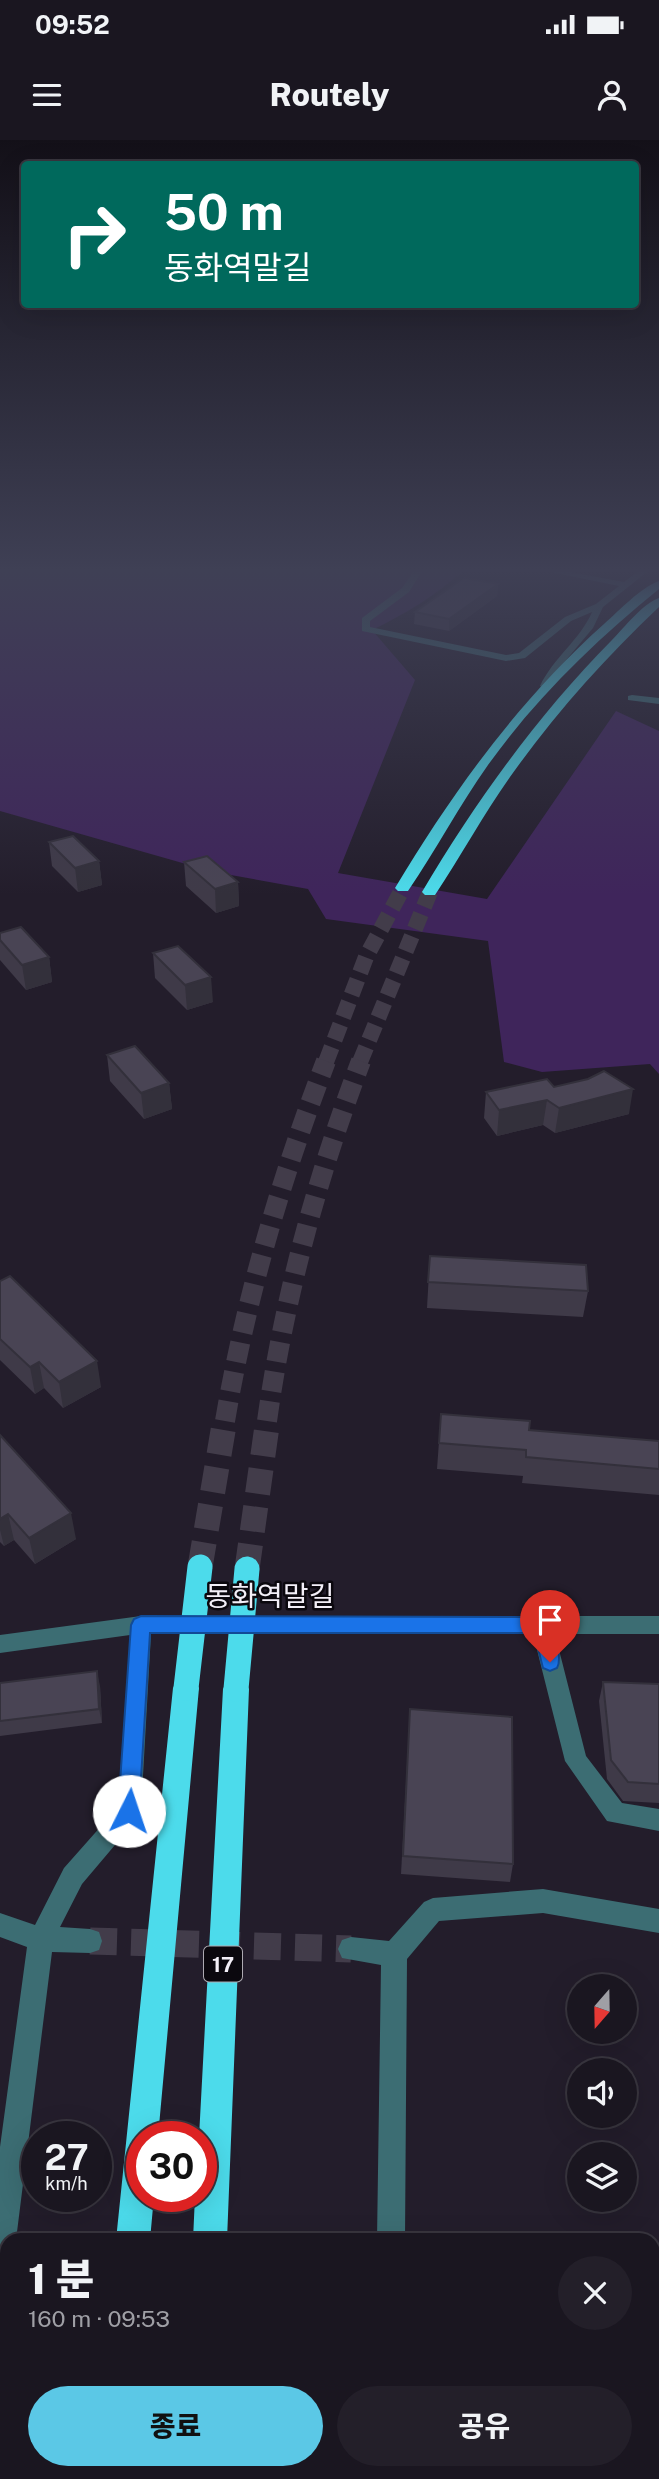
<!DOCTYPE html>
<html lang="ko">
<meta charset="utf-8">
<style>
body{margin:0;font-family:"Public Sans","Noto Sans KR",sans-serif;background:#231f29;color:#f1f3f6;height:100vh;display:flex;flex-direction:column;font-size:26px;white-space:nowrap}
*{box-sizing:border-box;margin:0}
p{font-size:23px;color:#9f9fa5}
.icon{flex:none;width:38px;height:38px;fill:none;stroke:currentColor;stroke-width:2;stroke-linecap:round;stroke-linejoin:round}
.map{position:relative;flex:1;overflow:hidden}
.side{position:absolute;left:0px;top:2093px;width:660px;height:247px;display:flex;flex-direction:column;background:#1a1620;border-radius:21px 21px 0 0;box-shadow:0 7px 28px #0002,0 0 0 2px #38353e}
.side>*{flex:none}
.hud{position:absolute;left:21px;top:21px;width:618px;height:147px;border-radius:7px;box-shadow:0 7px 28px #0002,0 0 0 2px #38353e;background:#00695c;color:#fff;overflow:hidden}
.needle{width:46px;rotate:200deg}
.controls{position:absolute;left:567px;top:1834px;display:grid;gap:14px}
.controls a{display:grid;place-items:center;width:70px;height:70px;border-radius:50%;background:#1a1620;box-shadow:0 7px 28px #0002,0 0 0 2px #38353e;font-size:35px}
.speed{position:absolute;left:21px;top:1981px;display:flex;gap:14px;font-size:35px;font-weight:700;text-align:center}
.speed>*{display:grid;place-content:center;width:91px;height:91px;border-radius:50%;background:#1a1620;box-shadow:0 7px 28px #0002,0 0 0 2px #38353e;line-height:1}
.speed small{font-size:18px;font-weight:400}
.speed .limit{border:10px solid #d22;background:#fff;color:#111}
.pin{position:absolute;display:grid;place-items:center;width:60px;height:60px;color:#fff;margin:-72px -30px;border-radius:50% 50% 50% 0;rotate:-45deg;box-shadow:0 0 7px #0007}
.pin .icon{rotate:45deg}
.me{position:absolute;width:77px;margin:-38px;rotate:4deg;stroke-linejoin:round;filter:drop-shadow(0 0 5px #0008)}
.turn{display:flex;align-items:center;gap:24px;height:147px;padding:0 28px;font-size:32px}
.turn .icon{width:91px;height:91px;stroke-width:2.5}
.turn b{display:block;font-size:49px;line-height:60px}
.round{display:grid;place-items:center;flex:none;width:74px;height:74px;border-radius:37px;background:#231f29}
.head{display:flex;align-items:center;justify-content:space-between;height:119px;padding:0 28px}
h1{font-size:42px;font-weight:800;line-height:52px}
.cta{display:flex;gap:14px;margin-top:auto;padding:14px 28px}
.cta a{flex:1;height:80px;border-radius:42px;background:#5bc8e6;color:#111;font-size:28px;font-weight:800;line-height:80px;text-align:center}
.cta a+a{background:#231f29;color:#f1f3f6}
.status{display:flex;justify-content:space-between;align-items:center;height:49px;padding:0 35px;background:#1a1620;direction:ltr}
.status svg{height:19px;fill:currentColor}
header{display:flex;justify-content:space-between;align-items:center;height:91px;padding:0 28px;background:#1a1620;font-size:32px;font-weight:800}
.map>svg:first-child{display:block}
</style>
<div class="status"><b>09:52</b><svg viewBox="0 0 49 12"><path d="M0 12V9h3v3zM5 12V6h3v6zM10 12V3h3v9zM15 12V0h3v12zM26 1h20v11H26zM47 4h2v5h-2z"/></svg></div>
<header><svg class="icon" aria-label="menu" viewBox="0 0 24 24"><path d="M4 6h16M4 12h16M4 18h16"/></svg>Routely<svg class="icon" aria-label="person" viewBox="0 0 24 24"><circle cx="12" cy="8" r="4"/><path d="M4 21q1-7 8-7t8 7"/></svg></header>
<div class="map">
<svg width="659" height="2339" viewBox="0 0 659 2339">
<rect width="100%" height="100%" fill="#231d2b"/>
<path fill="#3f255b" d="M0 428H460L463 431C435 456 405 474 372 490L415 540 338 733 487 759 616 571 659 591V934L650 924 542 932 504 922 488 801 326 779 308 749 214 732 0 671Z"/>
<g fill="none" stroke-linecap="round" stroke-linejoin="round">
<polyline stroke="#423c4a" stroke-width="27" stroke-dasharray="27 14" stroke-linecap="butt" points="90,1801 351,1809"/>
<g stroke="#423c4a" stroke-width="16" stroke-dasharray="16 8" stroke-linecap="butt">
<polyline points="326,922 366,817 403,748"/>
<polyline points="360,922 430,752"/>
</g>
<g stroke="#423c4a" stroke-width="20" stroke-dasharray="20 10" stroke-linecap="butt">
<path d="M225 1281C246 1157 281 1038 326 921"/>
<path d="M267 1281C284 1158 317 1037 361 921"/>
</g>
<g stroke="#423c4a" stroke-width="25" stroke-dasharray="25 13" stroke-linecap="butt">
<polyline points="200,1427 225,1279"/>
<polyline points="247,1429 268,1279"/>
</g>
<g fill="#3c6d73" fill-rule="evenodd">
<path d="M416 428H424L409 452 370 481V487L506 515 519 513 565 477 596 464 619 446 531 428H549L624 442 642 428H652L603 467 593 488 561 526 549 548 545 549 540 546C553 518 580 500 592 472L571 481 525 518 506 521 362 491V478L402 448Z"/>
<polygon points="632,555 659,558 659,564 628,560 628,556"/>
<polygon points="141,1476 659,1476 659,1494 555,1494 586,1616 622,1663 659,1669 659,1691 607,1681 565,1621 533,1494 151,1494 141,1671 137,1679 82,1744 60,1787 90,1789 99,1792 102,1801 99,1810 90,1813 52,1812 16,2100 7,2100 7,2122 0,2125 0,2007 27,1807 0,1797 0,1773 35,1785 64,1728 118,1667 130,1495 0,1513 0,1495"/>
<polygon points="543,1749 659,1769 659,1793 543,1773 439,1781 407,1819 405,2100 377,2100 381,1825 342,1818 338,1809 342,1800 351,1797 389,1801 424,1762 433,1758"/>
<rect x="373" y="2333" width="32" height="6"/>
</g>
<g fill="#4cdbeb" fill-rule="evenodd">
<path d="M659 441V449C595 501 536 558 488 625 459 666 436 710 408 751H398L395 748C454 650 519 560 604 484 620 470 640 448 659 441Z"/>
<path d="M659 458V467C604 519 554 575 510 637 483 675 461 716 435 755H425L422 752C476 661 537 576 612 500 625 487 642 464 659 458Z"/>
<polygon points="186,1537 195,1540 199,1548 158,1997 142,1997 142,2056 154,2056 150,2100 116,2100 173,1548 177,1540"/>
<polygon points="236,1538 245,1541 249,1549 227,2100 193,2100 195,2056 201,2056 201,1997 199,1997 223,1549 227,1541"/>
<rect x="94" y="2333" width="38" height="6"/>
<rect x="180" y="2333" width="38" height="6"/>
</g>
<g stroke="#4cdbeb" stroke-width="25">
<polyline points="186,1548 200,1427"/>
<polyline points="236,1549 247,1429"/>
</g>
</g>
<g fill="#3f3a48">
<polygon points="498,444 497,456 449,491 414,484 415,472"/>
<polygon points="49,702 99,721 102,745 78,752 52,726"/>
<polygon points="184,722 238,742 239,766 216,773 186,746"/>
<polygon points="0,793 49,817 52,842 26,850 0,820"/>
<polygon points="153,813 213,862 187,870 155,838"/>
<polygon points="107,915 169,943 172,969 144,979 110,941"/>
<polygon points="554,947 629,974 555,993 543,985 497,996 484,978 486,952"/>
<polygon points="430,1116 588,1151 583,1177 427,1168"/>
<polygon points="0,1141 101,1247 63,1268 44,1248 35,1254 0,1220"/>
<polygon points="441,1274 529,1290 659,1301 659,1355 522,1343 523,1336 437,1329"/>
<polygon points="0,1295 76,1399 35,1424 14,1400 4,1406 0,1402"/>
<polygon points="603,1542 659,1544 659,1663 623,1661 607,1639 599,1561"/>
<polygon points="0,1543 100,1546 102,1583 0,1596"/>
<polygon points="410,1569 513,1724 510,1742 401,1734"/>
</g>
<g fill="#33303b">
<polygon points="498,444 497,456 449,491 449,479"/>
<polygon points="99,721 102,745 78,752 75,728"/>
<polygon points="238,742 239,766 216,773 215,749"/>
<polygon points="49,817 52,842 26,850 22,825"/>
<polygon points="211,837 213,862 187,870 185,845"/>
<polygon points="169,943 172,969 144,979 141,953"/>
<polygon points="633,949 629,974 555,993 559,968"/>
<polygon points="547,960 543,985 497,996 499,970"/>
<polygon points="97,1221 101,1247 63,1268 59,1242"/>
<polygon points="39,1222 44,1248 35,1254 30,1227"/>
<polygon points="71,1373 76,1399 35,1424 29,1398"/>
<polygon points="8,1374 14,1400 4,1406 0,1390 0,1379"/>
<polygon points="97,1531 100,1546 102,1583 99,1569"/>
</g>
<g fill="#494454" stroke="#33303b" stroke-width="2">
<polygon points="464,438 498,444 449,479 415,472"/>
<polygon points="73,696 99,721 75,728 49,702"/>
<polygon points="207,716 238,742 215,749 184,722"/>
<polygon points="21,787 49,817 22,825 0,800 0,793"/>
<polygon points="178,806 211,837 185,845 153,813"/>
<polygon points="135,906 169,943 141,953 107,915"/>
<polygon points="604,931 633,949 559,968 547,960 499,970 486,952 547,939 554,947 588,939"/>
<polygon points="430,1116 586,1125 588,1151 428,1142"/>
<polygon points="10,1136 97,1221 59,1242 39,1222 30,1227 0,1199 0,1141"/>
<polygon points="441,1274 530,1281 529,1290 659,1301 659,1329 526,1317 526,1310 439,1303"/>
<polygon points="0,1295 71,1373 29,1398 8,1374 0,1379"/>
<polygon points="97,1531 99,1569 0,1581 0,1543"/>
<polygon points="603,1542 659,1544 659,1644 628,1642 611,1620"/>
<polygon points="410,1569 512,1577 513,1724 403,1716"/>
</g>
<linearGradient id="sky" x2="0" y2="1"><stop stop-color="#131018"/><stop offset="0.57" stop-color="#3f4055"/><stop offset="1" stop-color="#3f4055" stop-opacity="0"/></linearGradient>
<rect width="659" height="755" fill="url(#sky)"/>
<path fill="#1a73e8" stroke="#114b97" stroke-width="2" d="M141 1476 542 1477 549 1479C554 1491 563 1517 557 1528L550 1531 543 1528 534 1493H150L139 1671 136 1678 129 1681 121 1678 118 1671 131 1485 134 1479Z"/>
<g text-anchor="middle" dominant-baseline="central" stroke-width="5" stroke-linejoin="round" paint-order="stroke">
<rect fill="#0b080e" stroke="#adaab2" stroke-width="2" x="204" y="1806.5" width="38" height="35" rx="5"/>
<g font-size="21" font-weight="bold" fill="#f3eff8">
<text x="223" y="1824">17</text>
</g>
<g font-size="28" fill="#f3eff8" stroke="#0b080e">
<text x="270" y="1455">동화역말길</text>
</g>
</g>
</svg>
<div class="controls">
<a><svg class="needle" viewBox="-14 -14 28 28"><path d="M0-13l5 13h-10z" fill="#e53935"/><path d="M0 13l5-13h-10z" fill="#9f9fa5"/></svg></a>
<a><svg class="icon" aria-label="sound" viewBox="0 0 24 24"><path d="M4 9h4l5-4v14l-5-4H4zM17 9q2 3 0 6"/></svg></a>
<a><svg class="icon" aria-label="layers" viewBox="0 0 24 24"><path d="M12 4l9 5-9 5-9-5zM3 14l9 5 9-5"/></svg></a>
</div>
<div class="speed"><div>27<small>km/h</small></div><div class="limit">30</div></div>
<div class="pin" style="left:550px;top:1522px;background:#d93025"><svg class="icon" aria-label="arrive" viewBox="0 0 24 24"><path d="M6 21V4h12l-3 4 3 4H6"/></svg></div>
<svg class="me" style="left:129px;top:1671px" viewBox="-20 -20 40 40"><circle r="19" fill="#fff"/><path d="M0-13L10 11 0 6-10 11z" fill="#1a73e8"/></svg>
<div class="hud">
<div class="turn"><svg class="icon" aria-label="right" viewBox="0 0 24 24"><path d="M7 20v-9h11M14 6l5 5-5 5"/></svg><div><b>50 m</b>동화역말길</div></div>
</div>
<section class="side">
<div class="head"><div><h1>1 분</h1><p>160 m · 09:53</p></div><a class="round"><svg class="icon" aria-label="close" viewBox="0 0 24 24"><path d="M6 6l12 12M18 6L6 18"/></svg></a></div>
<div class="cta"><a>종료</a><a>공유</a></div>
</section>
</div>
